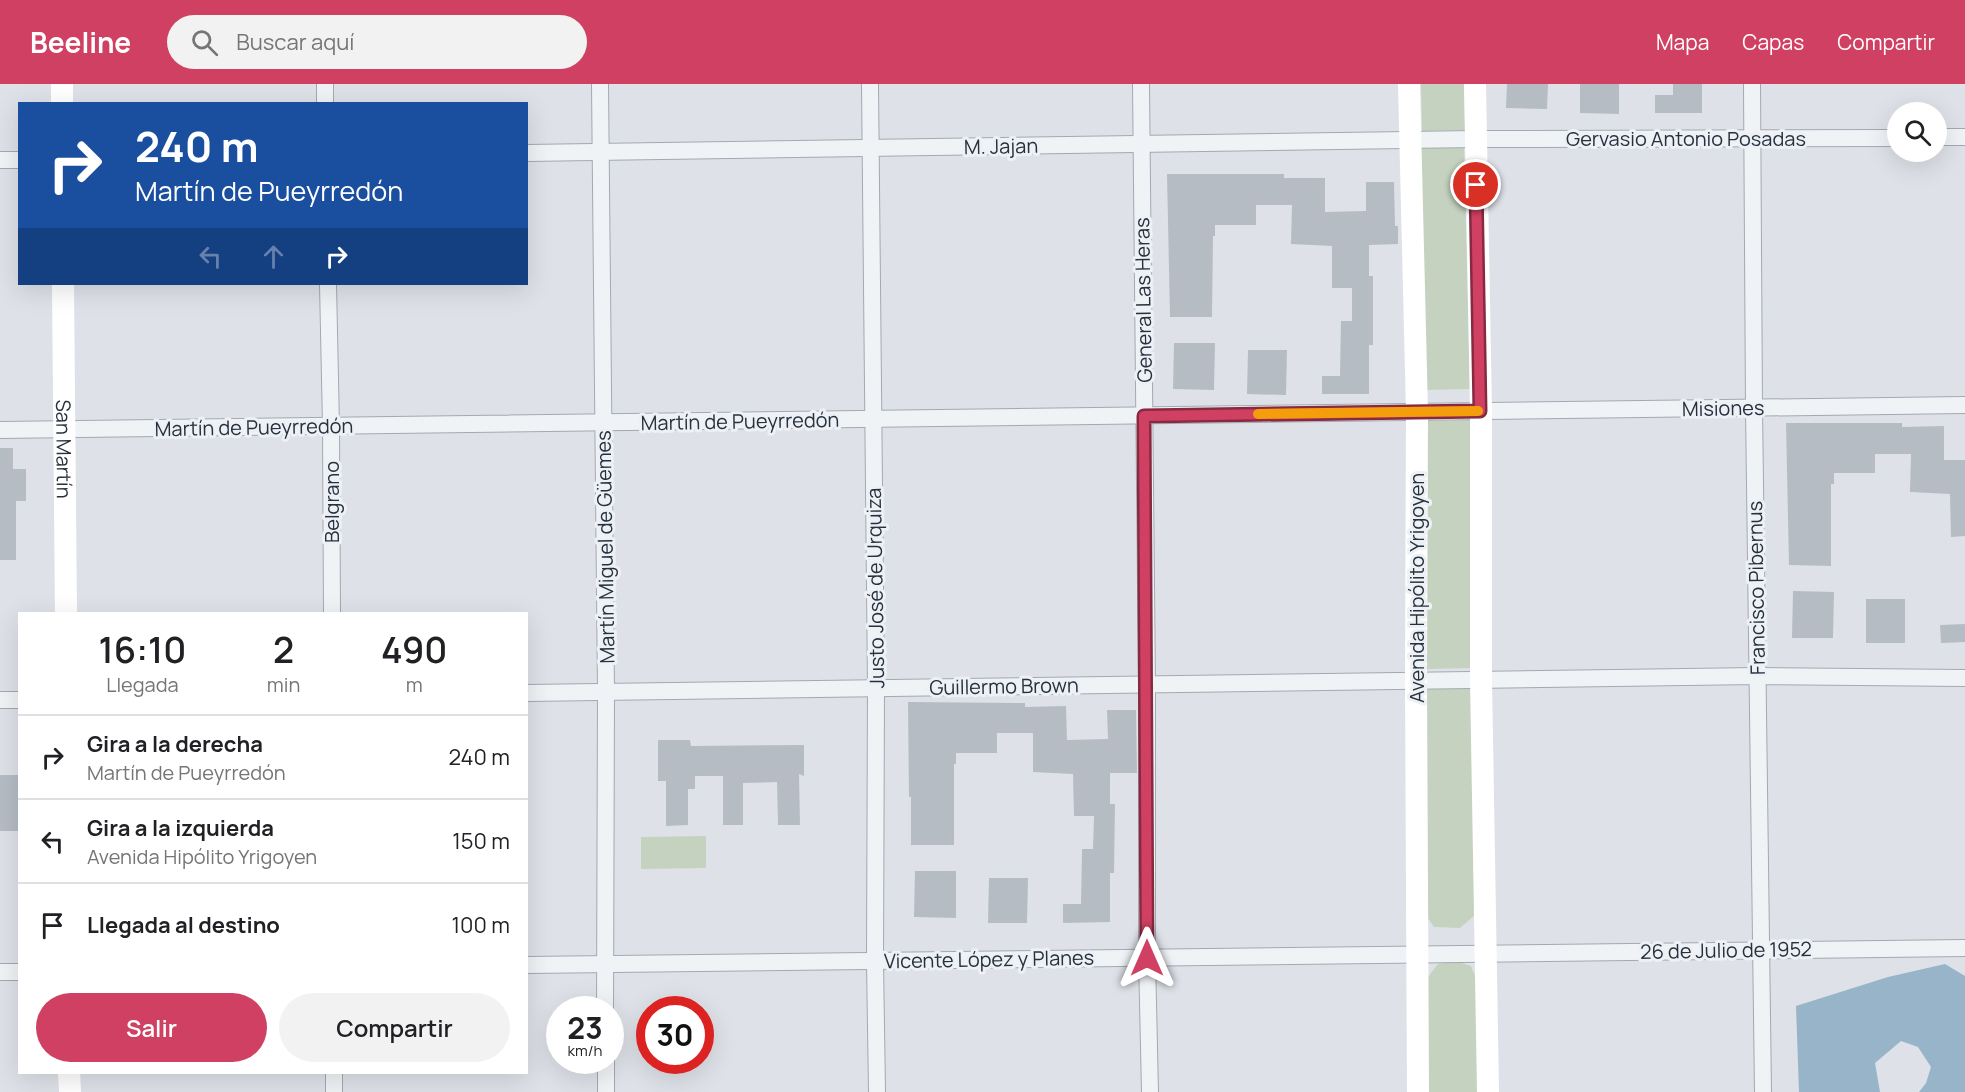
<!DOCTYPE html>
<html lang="es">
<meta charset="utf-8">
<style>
body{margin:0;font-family:Manrope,sans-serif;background:#f2f2f2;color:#202124;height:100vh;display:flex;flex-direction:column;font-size:22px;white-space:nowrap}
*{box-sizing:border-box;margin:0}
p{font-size:20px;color:#757577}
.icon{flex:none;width:33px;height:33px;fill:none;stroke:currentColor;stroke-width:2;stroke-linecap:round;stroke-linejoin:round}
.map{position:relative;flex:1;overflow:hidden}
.side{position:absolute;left:18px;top:528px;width:510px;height:462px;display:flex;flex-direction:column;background:#fff;border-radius:0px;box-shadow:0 6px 24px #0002}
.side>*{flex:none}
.hud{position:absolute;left:18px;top:18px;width:510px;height:183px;border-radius:0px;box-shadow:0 6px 24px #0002;background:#1a4fa0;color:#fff;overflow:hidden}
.controls{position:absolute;left:1887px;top:18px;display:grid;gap:12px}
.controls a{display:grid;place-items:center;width:60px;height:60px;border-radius:50%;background:#fff;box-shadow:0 6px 24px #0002;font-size:30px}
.speed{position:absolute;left:546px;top:912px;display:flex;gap:12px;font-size:30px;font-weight:700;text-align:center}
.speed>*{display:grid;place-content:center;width:78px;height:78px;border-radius:50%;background:#fff;box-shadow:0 6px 24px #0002;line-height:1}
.speed small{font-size:15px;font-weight:400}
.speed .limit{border:9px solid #d22;background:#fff;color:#111}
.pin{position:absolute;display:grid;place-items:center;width:51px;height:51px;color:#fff;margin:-26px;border:3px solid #fff;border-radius:50%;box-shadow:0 2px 6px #0007}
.me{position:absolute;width:66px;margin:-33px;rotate:0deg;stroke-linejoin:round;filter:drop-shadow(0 0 4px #0008)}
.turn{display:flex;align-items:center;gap:21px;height:126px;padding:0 18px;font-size:27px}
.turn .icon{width:78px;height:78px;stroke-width:2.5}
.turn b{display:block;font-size:42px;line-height:51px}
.lanes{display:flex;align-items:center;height:57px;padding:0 18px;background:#0003;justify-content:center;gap:30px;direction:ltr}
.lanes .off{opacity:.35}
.eta{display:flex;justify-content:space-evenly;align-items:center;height:102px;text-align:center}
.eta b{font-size:36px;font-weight:600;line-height:42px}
.action{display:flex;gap:12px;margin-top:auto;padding:12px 18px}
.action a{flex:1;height:69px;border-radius:36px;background:#d04062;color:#fff;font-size:24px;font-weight:600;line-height:69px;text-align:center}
.action a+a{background:#f2f2f2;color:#202124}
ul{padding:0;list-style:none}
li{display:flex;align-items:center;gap:18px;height:84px;padding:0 18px;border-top:2px solid #e0e0e0}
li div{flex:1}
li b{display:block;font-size:22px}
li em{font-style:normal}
header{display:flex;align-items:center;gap:36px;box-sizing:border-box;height:84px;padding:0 30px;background:#d04062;color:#fff}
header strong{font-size:28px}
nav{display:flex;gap:33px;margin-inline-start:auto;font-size:21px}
.search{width:420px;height:54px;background:#f2f2f2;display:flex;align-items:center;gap:15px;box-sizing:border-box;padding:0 21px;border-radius:33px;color:#757577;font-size:22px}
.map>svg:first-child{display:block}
</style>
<header>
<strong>Beeline</strong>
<div class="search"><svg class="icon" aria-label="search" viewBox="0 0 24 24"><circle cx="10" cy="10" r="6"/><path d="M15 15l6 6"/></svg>Buscar aquí</div>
<nav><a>Mapa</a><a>Capas</a><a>Compartir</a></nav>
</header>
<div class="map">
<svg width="1965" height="1008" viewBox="0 0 1965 1008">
<rect width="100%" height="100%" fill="#dee2e8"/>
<g fill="#c5d2bf">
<polygon points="1421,0 1464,0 1465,46 1422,47"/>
<polygon points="1464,61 1470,305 1425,306 1419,62"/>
<polygon points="1471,336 1472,584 1427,585 1426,337"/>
<polygon points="1472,602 1476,830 1460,844 1434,843 1425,830 1425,603"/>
<polygon points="706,752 706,784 641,785 641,753"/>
<polygon points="1456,877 1471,882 1479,902 1481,1008 1428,1008 1428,893 1438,880"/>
</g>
<polygon fill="#98b4c8" points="1945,880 1965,892 1965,1008 1919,1008 1926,999 1931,983 1918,963 1901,957 1875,979 1880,1008 1799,1008 1796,922 1888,893"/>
<g fill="#b5bcc4">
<polygon points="1507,0 1548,0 1547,25 1506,24"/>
<polygon points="1580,0 1619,0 1619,30 1580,29"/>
<polygon points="1673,0 1702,0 1702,29 1655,29 1655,11 1673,11"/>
<polygon points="1167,90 1284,90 1284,94 1325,94 1325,128 1366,127 1366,98 1394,98 1395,142 1398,142 1398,160 1369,161 1369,192 1373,192 1373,261 1369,261 1369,310 1322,310 1322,292 1340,292 1341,237 1352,237 1352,204 1332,204 1332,162 1291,160 1292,121 1256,121 1256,141 1215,141 1215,152 1213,152 1212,233 1170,233"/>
<polygon points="1174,259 1215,259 1214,306 1173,305"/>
<polygon points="1248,266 1287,266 1286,311 1247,310"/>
<polygon points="1786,339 1902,339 1902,343 1944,342 1944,376 1965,376 1965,452 1951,453 1950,410 1910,408 1911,370 1875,370 1875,389 1834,389 1834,400 1831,400 1831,482 1789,481"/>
<polygon points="0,364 13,364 13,385 26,385 26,417 16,417 16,476 0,476"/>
<polygon points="1793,507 1834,508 1833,554 1792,554"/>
<rect x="1866" y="515" width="39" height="44"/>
<polygon points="1965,540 1965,558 1941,559 1940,541"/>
<polygon points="908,618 1025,619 1025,623 1066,622 1067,656 1108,655 1107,626 1136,626 1137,689 1110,689 1110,720 1115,720 1114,789 1110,789 1110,838 1063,839 1063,820 1081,820 1082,765 1093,765 1094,732 1074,732 1073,690 1033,688 1033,649 997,649 997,669 956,669 956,680 954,680 954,761 911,761 911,713 909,713"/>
<polygon points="658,656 690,656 691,662 804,661 804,692 799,690 800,741 778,741 777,698 743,699 743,741 723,741 723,692 695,692 695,705 688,705 688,741 666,742 666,697 658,697"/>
<rect x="0" y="691" width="20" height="56"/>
<polygon points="915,787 956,787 956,834 914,833"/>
<polygon points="989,794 1028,794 1027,839 988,839"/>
</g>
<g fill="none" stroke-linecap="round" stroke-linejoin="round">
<g stroke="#a3a9b2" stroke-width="18">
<g id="minor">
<polyline points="325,0 325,20"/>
<polyline points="600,0 606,608 605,926"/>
<polyline points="870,0 876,604 875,877 877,1008"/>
<polyline points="1141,0 1147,600 1147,874 1150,1008"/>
<polyline points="1752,0 1754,324 1763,1008"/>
<polyline points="1936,53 1965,53"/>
<polyline points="526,69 1475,55 1898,54"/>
<polyline points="0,76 20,76"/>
<polyline points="328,200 331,342 332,530"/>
<polyline points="0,346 1965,321"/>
<polyline points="526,609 1757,592 1965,594"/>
<polyline points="0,616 20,616"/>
<polyline points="526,881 1965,864"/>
<polyline points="0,888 20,888"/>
<polyline points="606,976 606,1008"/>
<polyline points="334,1008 334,988"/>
</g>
</g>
<use href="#minor" stroke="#f0f3f6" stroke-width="16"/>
<g stroke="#fff" stroke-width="22">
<polyline points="62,0 62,20"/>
<polyline points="1409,0 1417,328 1416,597 1418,1008"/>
<polyline points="1475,0 1481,327 1481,596 1488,1008"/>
<path id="s1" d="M63 200 66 530"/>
<polyline points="69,988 70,1008"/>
</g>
</g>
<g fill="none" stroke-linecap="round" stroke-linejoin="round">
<g stroke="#872a40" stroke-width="15">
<polyline id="route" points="1147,874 1144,332 1480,327 1476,101"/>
</g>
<use href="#route" stroke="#d04062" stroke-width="10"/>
<polyline stroke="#f59e0b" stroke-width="10" points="1258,330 1478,327"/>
</g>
<g text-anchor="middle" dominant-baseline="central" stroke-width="6" stroke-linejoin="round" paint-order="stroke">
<g font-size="20" fill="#27313e" stroke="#edf1f5">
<text x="1686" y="54">Gervasio Antonio Posadas</text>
<text transform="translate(1001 62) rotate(-1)">M. Jajan</text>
<text transform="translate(1143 216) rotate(-91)">General Las Heras</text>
<text transform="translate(1723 324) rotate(-1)">Misiones</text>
<text transform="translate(740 337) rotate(-1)">Martín de Pueyrredón</text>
<text transform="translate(254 343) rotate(-1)">Martín de Pueyrredón</text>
<text stroke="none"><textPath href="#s1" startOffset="165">San Martín</textPath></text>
<text transform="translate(331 418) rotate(-90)">Belgrano</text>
<text transform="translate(605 463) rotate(-91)">Martín Miguel de Güemes</text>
<text transform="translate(875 504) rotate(-91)">Justo José de Urquiza</text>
<text transform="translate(1416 504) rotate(-90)">Avenida Hipólito Yrigoyen</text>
<text transform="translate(1756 504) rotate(-91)">Francisco Pibernus</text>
<text transform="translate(1004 602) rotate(-1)">Guillermo Brown</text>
<text transform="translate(1726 866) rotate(-1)">26 de Julio de 1952</text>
<text transform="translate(989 875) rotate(-1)">Vicente López y Planes</text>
</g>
</g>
</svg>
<div class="controls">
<a><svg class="icon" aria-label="search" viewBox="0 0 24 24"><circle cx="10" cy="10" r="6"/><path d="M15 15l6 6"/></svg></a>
</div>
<div class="speed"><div>23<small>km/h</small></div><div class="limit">30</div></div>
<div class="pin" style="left:1476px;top:101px;background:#d93025"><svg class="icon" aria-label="arrive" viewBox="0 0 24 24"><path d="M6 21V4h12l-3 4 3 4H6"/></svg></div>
<svg class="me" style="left:1147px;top:874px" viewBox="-20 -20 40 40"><path d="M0-17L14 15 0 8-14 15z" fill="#d04062" stroke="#fff" stroke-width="4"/></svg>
<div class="hud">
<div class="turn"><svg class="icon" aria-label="right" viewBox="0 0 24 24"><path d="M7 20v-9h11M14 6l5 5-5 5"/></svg><div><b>240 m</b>Martín de Pueyrredón</div></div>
<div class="lanes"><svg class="icon off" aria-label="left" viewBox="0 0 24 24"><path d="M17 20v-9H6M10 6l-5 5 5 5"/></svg><svg class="icon off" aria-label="ahead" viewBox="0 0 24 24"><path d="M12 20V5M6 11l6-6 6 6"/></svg><svg class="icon" aria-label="right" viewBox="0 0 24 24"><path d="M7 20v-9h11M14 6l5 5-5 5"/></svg></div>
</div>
<section class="side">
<div class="eta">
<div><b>16:10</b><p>Llegada</p></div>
<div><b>2</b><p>min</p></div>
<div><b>490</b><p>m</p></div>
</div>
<ul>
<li><svg class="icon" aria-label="right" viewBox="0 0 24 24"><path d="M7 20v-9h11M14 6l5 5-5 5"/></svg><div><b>Gira a la derecha</b><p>Martín de Pueyrredón</p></div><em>240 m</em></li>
<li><svg class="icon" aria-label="left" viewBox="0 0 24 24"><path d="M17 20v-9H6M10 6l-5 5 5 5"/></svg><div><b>Gira a la izquierda</b><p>Avenida Hipólito Yrigoyen</p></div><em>150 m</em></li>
<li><svg class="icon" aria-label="arrive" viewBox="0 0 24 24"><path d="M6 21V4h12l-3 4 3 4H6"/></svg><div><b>Llegada al destino</b></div><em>100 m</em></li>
</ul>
<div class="action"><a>Salir</a><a>Compartir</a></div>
</section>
</div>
